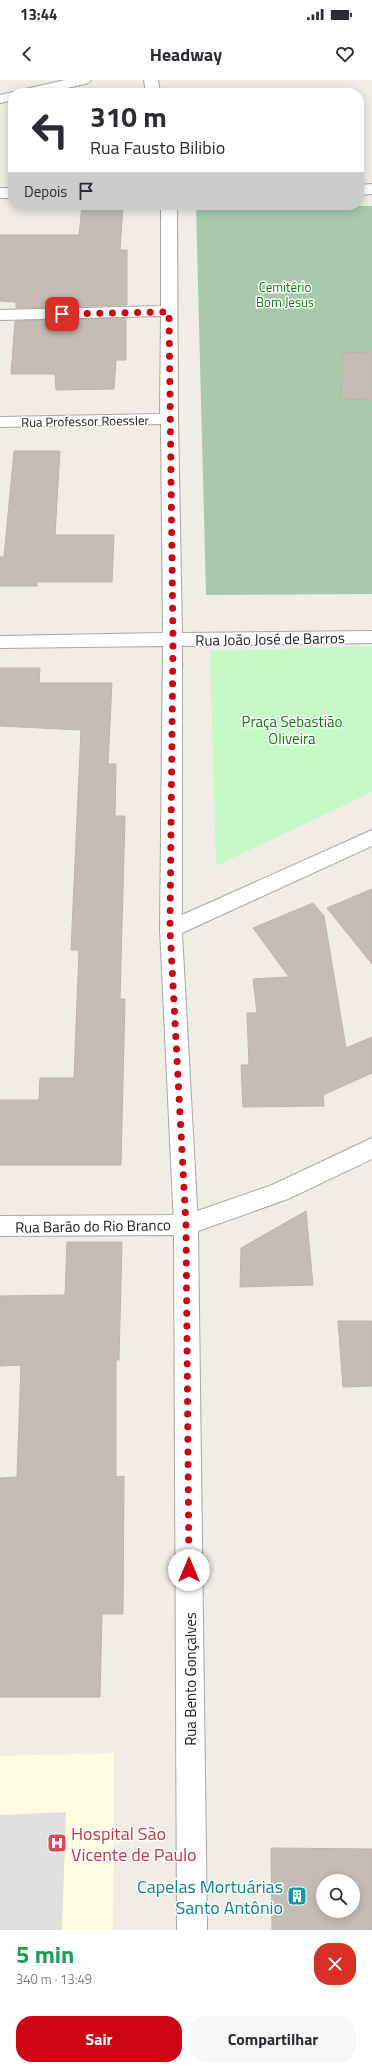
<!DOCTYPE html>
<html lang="pt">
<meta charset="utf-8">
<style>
body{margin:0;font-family:"Titillium Web",sans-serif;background:#f7f7f7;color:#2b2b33;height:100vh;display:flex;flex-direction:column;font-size:15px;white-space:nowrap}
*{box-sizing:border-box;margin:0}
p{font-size:13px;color:#7c7c81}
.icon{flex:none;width:22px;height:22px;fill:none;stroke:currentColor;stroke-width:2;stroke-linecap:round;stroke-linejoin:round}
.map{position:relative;height:1850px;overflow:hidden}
.side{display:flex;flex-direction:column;background:#fff;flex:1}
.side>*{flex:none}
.hud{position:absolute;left:8px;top:8px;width:356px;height:122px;border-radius:16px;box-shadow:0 2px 10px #0003;background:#fff;color:#2b2b33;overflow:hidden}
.fabs{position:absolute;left:316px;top:1794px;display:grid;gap:8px}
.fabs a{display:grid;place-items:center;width:44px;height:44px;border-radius:50%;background:#fff;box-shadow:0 2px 10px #0003;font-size:20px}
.pin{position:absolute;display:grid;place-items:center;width:34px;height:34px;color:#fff;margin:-17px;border-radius:8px;box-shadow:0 2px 6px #0006}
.me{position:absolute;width:44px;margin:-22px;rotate:0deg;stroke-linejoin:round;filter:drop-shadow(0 0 3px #0008)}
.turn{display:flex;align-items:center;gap:14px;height:84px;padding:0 16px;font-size:18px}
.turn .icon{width:52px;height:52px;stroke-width:2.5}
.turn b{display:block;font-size:28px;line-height:34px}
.then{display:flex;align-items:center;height:38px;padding:0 16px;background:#0003;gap:8px;font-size:15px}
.round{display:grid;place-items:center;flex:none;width:42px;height:42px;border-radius:16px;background:#f7f7f7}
.overview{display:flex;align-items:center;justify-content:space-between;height:68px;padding:0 16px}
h1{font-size:24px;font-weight:700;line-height:30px;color:#1e9e55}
.primary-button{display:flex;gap:8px;margin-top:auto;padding:8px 16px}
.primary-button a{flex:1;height:46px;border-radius:16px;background:#cd0313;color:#fff;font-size:16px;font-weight:700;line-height:46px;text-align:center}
.primary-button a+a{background:#f7f7f7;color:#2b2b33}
.status{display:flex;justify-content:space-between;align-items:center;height:28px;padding:0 20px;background:#fff;direction:ltr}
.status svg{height:11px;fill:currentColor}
header{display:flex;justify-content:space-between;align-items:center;height:52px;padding:0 16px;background:#fff;font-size:18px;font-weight:700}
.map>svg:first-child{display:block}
</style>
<div class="status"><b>13:44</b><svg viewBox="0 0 49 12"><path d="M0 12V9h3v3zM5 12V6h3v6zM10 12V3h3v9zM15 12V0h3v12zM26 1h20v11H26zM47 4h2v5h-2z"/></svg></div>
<header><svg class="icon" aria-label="back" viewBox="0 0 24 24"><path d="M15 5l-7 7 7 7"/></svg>Headway<svg class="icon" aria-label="heart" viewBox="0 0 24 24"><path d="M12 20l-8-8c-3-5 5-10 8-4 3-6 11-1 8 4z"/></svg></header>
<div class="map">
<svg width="372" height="1850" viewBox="0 0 372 1850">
<rect width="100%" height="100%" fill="#f0ede7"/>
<polygon fill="#fffce2" points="114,1673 113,1850 0,1850 0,1676"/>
<polygon fill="#a8c9ab" points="372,126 372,514 206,515 196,127"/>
<polygon fill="#c5f9c6" points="372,566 372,712 216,786 210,571"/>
<polygon fill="#e0e0e0" points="66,1732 62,1850 0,1850 0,1735"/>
<g fill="#c5bcb6" stroke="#c2b2a9" fill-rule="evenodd">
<polygon points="82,126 123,127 120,170 127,170 127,225 16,228 16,222 0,221 0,155 79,155"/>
<polygon points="126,238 126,280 116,280 114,309 56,310 55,294 11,294 15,241"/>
<polygon points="372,272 372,320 341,319 343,273"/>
<polygon points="14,371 60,371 55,455 114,455 112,502 37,502 37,506 0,506 0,477 4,477"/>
<polygon points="0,588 40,588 39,603 112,603 108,684 116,684 115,736 125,736 120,919 125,919 121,1085 0,1085 0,1020 39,1020 40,998 74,998 79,870 71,870 81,650 0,646"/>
<polygon points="372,809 372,884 327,828"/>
<polygon points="313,823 324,836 346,968 372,957 372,993 323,1015 324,1026 243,1027 241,985 249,985 247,933 257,933 253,899 289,897 253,848"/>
<polygon points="306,1131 313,1205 240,1207 241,1168"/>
<polygon points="67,1162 122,1162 119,1280 116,1280 116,1397 124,1396 123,1534 102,1534 100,1617 0,1617 0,1398 17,1397 21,1285 0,1286 0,1216 65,1215"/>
<polygon points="338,1241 372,1241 372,1306 343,1307"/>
<path d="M271 1768 372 1769V1850H272ZM323 1801H353V1831H323Z"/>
</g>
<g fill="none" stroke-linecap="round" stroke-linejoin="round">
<g stroke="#a7a7a7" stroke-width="2">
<g id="minor">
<polygon points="144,0 158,0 160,13 146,13"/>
<polygon points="372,104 372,114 359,115 359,105"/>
<rect x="0" y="108" width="13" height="10"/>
<polygon points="161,125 177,125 178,339 182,553 372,551 372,563 182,566 182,835 372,750 372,766 182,853 198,1145 194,1152 186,1155 178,1152 174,1145 160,849 163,566 0,568 0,556 163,553 161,344 0,347 0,337 160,334 161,236 0,240 0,230 161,226"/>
</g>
</g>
<g stroke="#a7a7a7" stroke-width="2">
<g id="tertiary">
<polygon points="65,0 91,0 89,3 45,13 19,13 21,10"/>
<polygon points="13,12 18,13 13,13 13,20 0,23 0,15"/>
<polygon points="372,1058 372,1079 288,1119 198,1151 207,1850 177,1850 174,1155 0,1156 0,1136 186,1135 272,1105"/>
</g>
</g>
<use href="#minor" fill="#fff" fill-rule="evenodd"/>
<use href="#tertiary" fill="#fff" fill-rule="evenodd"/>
</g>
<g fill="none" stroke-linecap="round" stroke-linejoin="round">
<polyline stroke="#cd0313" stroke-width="7" stroke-dasharray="0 12.6" points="62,234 169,232 173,560 170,849 186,1145 189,1490"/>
</g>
<defs>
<g id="hospital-square" transform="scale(1)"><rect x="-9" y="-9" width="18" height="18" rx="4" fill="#e0444e" stroke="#fff"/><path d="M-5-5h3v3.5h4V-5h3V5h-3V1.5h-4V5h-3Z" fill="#fff"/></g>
<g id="building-square" transform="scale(1)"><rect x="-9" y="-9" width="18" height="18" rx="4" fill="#0f9aa8" stroke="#fff"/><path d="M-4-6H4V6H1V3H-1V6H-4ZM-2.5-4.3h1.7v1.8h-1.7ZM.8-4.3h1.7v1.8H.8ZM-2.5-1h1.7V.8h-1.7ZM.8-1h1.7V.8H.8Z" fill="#fff"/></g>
</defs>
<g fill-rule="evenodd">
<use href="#hospital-square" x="57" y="1763"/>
<use href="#building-square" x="297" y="1816"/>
</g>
<g text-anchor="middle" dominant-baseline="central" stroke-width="3" stroke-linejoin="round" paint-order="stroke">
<g font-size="13" fill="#0e7f0e" stroke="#fff">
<text x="285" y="207">Cemitério<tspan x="285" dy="15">Bom Jesus</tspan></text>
</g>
<g font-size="13" fill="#202020" stroke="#fff">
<text transform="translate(85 341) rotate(-1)">Rua Professor Roessler</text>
</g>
<g font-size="15" fill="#202020" stroke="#fff">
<text transform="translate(270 559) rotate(-1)">Rua João José de Barros</text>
<text transform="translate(93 1146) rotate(-1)">Rua Barão do Rio Branco</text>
<text transform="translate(190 1599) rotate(-90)">Rua Bento Gonçalves</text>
</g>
<g font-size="15" fill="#0e7f0e" stroke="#fff">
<text x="292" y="641">Praça Sebastião<tspan x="292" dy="17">Oliveira</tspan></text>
</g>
<g font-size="18" fill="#be3a42" stroke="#fff" text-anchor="start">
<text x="71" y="1753">Hospital São<tspan x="71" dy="21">Vicente de Paulo</tspan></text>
</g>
<g font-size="18" fill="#0d838f" stroke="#fff" text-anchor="end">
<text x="283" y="1806">Capelas Mortuárias<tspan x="283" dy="21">Santo Antônio</tspan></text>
</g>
</g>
</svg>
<div class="fabs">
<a><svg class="icon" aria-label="search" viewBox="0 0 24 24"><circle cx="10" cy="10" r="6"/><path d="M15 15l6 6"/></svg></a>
</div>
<div class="pin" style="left:62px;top:234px;background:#d93025"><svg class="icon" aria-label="arrive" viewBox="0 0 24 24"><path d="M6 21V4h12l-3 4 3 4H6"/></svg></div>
<svg class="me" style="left:189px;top:1490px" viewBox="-20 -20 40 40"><circle r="19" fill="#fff"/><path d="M0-13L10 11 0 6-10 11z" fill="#cd0313"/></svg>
<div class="hud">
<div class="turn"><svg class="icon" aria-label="left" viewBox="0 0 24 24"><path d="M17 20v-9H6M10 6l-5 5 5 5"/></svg><div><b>310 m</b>Rua Fausto Bilibio</div></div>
<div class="then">Depois<svg class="icon" aria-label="arrive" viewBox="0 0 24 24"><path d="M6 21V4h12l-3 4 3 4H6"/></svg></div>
</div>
</div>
<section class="side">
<div class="overview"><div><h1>5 min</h1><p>340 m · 13:49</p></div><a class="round" style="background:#d93025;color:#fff"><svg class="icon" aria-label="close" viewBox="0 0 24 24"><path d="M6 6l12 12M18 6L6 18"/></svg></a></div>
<div class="primary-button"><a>Sair</a><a>Compartilhar</a></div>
</section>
